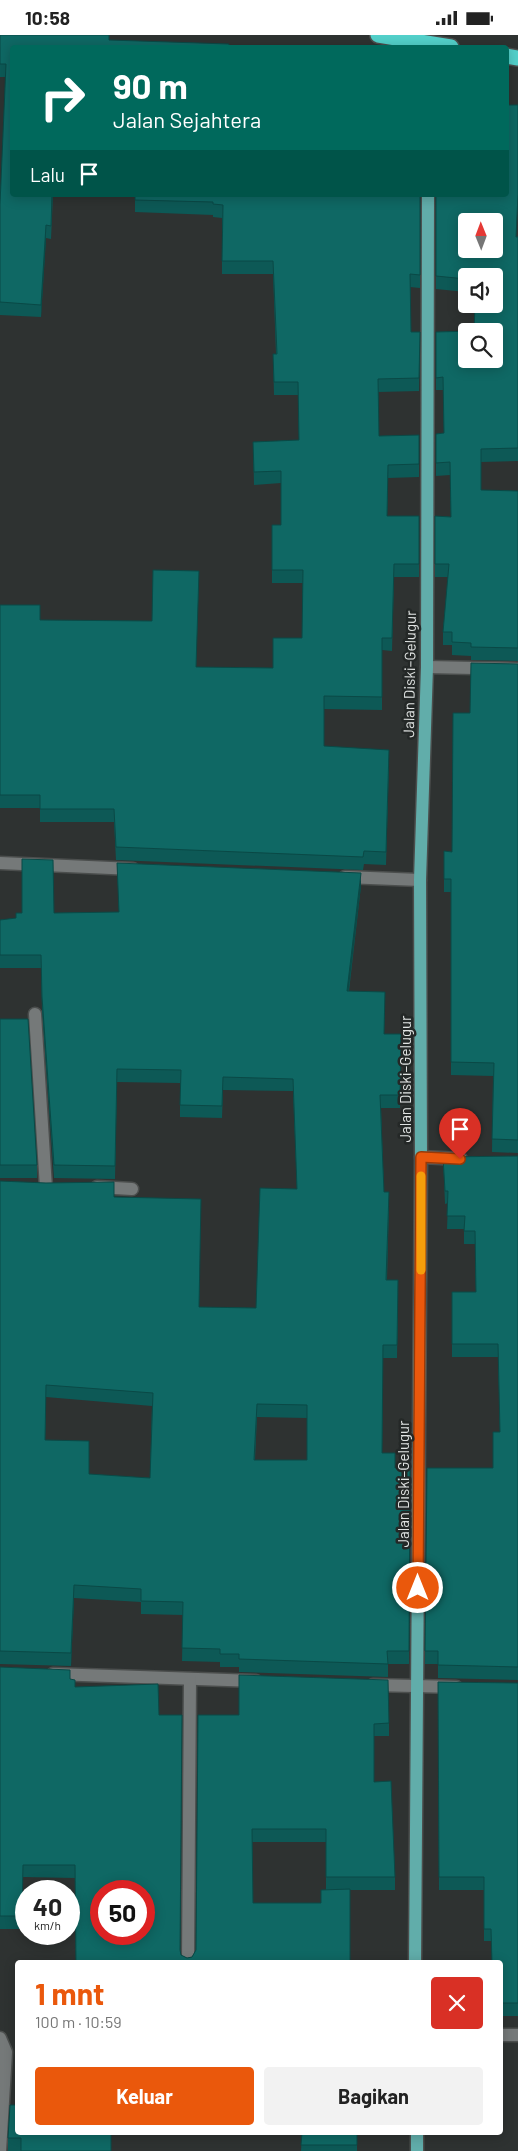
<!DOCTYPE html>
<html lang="id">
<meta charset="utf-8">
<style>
body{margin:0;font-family:Barlow,sans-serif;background:#f2f2f2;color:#222;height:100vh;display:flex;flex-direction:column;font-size:19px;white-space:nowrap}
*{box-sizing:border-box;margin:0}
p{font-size:16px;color:#767676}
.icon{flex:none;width:28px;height:28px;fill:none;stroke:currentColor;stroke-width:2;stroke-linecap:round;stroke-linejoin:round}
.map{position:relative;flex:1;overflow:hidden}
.side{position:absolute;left:15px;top:1925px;width:488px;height:175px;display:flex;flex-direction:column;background:#fff;border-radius:5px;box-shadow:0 2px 12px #0003}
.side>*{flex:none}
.banner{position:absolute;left:10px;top:10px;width:499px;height:152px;border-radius:5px;box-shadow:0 2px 12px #0003;background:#00695c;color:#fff;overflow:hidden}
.needle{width:32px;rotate:359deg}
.fabs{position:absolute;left:458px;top:178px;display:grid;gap:10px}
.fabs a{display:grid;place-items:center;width:45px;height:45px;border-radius:5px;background:#fff;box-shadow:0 2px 12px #0003;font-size:25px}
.speed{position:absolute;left:15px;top:1845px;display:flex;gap:10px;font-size:25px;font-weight:700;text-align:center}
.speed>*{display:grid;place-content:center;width:65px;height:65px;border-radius:50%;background:#fff;box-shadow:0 2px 12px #0003;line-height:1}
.speed small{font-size:12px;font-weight:400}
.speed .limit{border:8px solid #d22;background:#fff;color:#111}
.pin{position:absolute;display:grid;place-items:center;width:42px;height:42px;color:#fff;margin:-51px -21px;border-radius:50% 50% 50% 0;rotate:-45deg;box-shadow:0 0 5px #0007}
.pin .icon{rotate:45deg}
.me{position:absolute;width:55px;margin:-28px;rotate:0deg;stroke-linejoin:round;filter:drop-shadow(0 0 4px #0008)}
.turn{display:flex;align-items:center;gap:18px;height:105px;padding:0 20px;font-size:22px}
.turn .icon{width:65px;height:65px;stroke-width:2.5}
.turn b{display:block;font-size:35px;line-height:42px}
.then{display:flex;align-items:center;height:48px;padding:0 20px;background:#0003;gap:10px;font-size:19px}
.round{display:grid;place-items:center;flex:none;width:52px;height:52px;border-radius:5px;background:#f2f2f2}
.overview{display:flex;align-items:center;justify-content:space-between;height:85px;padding:0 20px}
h1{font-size:30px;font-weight:700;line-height:38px;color:#ea580c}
.button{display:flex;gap:10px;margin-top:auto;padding:10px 20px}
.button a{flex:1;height:58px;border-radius:5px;background:#ea580c;color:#fff;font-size:20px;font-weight:700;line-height:58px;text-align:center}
.button a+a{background:#f2f2f2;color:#222}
.status{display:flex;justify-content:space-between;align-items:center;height:35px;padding:0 25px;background:#fff;direction:ltr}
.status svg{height:14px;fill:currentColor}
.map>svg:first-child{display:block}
</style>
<div class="status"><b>10:58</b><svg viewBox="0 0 49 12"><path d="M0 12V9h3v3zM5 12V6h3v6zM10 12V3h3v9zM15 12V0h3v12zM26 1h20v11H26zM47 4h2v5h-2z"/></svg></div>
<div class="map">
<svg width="518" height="2116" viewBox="0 0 518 2116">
<rect width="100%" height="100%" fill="#2e3231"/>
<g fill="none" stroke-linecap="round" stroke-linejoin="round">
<g stroke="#4b4e4d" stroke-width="15">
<g id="minor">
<polyline points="427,632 518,634"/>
<polyline points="0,828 133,834"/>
<polyline points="345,842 420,845"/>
<polyline points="35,979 46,1153"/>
<polyline points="421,1122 461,1124"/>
<polyline points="97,1152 132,1154"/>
<polyline points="53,1639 256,1646"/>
<polyline points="373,1650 456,1652"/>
<polyline points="188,1928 190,1644"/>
<polyline points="500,2000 518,2000"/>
<polyline points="0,2003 6,2017 0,2116"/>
</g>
</g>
<g stroke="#4b4e4d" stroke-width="15">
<g id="major">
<polyline points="415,1928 421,1122 420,845 427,632 428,160"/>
<polyline points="417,2098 417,2116"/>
</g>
</g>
<g stroke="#4b4e4d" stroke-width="18">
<g id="highway">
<polyline points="378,0 451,12"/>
<polyline points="506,21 518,23"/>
</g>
</g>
<use href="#minor" stroke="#757979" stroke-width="12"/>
<use href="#major" stroke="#61adaa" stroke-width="12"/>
<use href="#highway" stroke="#53d0ca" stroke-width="15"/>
</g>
<g fill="#0d5956" fill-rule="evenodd">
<polygon points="0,0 110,5 12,12 53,160 51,204 46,203 41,282 0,280 0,169 6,42 0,42"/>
<polygon points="135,160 420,160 420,253 410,252 411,297 420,297 419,356 378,357 379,401 419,400 419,442 388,443 387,481 419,481 419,542 394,542 392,616 382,615 382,675 324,674 324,711 389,728 386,830 364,829 363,835 116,825 114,787 40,787 40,773 0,773 0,570 40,585 196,632 273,633 302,603 303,548 272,548 272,490 281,490 281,448 254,450 253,407 299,405 298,360 274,360 273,319 276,319 273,239 222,239 222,183 213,182 213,180 135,177"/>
<polygon points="436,160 518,202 518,426 481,427 481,455 518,456 518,626 471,625 471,621 452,620 452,610 443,610 443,597 448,542 435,542 435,481 451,482 450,440 436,441 436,399 444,398 443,355 436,355 436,297 474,296 494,241 466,241 466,257 436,254"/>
<polygon points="518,629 518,1118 492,1117 493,1041 451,1040 451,857 444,857 444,816 452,817 470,678"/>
<path d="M117 828 361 851 349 956 384 999H401L400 1073H381L384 1157 389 1170 387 1245 398 1258 397 1323H383L382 1418 395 1433H410L409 1629H388V1642L239 1637V1632H220V1627L182 1626 183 1580 141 1579V1567L74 1563 71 1631 0 1629V1146L114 1162 199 1272 256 1273 297 1154 293 1056 223 1055 222 1083 180 1082V1048L117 1047 115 1144 54 1143 42 975 41 933H0V885L16 883 54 878 119 877ZM46 1362 152 1371 150 1443 89 1439 45 1405ZM257 1382 307 1383V1425H255Z"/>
<polygon points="0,984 37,1130 37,1143 0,1143"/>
<polygon points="518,1121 518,1645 438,1643 438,1629 425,1629 427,1433 493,1433 500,1397 498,1322 452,1322 452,1257 476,1257 475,1209 464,1209 464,1194 447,1194 448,1168 445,1169 443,1122"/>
<path d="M0 1632 70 1644 75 1652 159 1680 180 1915 181 1920 187 1923 192 1922 196 1915 198 1680 389 1688V1701H374V1747L395 1842V1855H350V1928H76L75 1843 23 1842 22 1894H0ZM252 1807H326V1855L321 1868H253Z"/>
<polygon points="438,1647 518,1648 518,1981 500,1981 500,1928 491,1906 484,1906 484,1855 439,1855"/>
<polygon points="18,2070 111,2116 8,2116 8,2103"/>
<polygon points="302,2098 357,2098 357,2116 301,2116"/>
</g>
<g fill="#0a4946">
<polygon points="46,190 46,203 41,282 41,270"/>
<polygon points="361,838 361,851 347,968 347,956"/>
<polygon points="74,1550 74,1563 71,1631 71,1618"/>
</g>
<g fill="#0f6864" stroke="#0a4946" fill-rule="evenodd">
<polygon points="0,0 109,0 109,5 229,9 229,12 12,12 12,160 52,160 51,191 46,190 41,270 0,267 0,169 6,29 0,29"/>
<path d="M506 70H518V160L516 202H518V413L481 414V455L518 456V613L471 612V608L452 607V597H443L449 529H435V481L451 482 450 427 436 428V399L444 398 443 342 436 343V297L474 296 475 269H494V241H466V244L436 241V160H506ZM466 186H494V214H466ZM466 296H494V324H466Z"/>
<polygon points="135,160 420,160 420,240 410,239 411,297 420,297 419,343 378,344 379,401 419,400 419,429 388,430 387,481 419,481 419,529 394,529 392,603 382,603 382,662 324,661 324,711 389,715 386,817 364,816 363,822 116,812 114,774 40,774 40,760 0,760 0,570 40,570 40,585 152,586 153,535 199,536 196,632 273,633 273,603 302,603 303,535 272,535 272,490 281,490 281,436 254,437 253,407 299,405 298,347 274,347 273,319 277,319 273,226 222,226 223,170 213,169 213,167 135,165"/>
<polygon points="471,628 518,629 518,1105 492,1104 494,1028 451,1027 451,844 444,844 444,816 452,817 453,678 470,678"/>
<path d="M22 824 53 825 54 878 119 877 117 828 361 838 347 956 385 957 384 999H401L400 1060H380L384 1157H389L386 1245H398L397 1310H383L382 1418H395V1433H410L409 1616H387L388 1629 239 1624V1619H220V1614L182 1613 183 1567 141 1566V1554L74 1550 71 1618 0 1616V1146L46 1148 114 1147V1162L201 1164 199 1272 256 1273 260 1153 297 1154 293 1044 223 1042 222 1071 180 1070 181 1035 117 1034 115 1131 54 1130 42 962 41 920H0V885L16 883V878H22ZM46 1350 153 1358 150 1443 89 1439V1406L45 1405ZM257 1369 307 1370V1425H254Z"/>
<polygon points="0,984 28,984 37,1130 0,1130"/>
<polygon points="518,1121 518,1632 438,1630 438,1616 425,1616 427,1433 493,1433 493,1397 500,1397 498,1309 452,1309 452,1257 476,1257 475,1196 464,1196 465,1181 447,1181 448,1156 445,1156 443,1122"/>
<path d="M0 1632 70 1635V1644L75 1645V1652L158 1649 159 1680H182L180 1915 181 1920 187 1923 192 1922 196 1915 198 1680H239V1640L388 1645 389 1688 374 1689V1747L391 1746 395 1842H326V1794H252L253 1868H321V1855L350 1854V1928H76L75 1830H23L22 1881H0ZM101 1856H144V1899H101Z"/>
<polygon points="438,1647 518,1648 518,1968 500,1968 500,1928 492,1928 491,1894 484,1894 484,1842 439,1842"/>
<polygon points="10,2070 18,2070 18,2098 111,2098 111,2116 21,2116 21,2103 8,2103"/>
<polygon points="302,2098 357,2098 357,2110 301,2110"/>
</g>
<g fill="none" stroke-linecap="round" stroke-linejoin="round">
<g stroke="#983908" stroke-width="12">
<polyline id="route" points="418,1553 421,1122 460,1124"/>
</g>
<use href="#route" stroke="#ea580c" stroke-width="9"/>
<polyline stroke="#f59e0b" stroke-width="9" points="421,1235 421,1141"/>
</g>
<g text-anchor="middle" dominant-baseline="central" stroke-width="5" stroke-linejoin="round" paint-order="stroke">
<g font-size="15" fill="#e0e3e2" stroke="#242827">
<text transform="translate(409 639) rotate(-89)">Jalan Diski–Gelugur</text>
<text transform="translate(405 1044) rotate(-90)">Jalan Diski–Gelugur</text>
<text transform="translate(403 1449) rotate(-90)">Jalan Diski–Gelugur</text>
</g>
</g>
</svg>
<div class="fabs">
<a><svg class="needle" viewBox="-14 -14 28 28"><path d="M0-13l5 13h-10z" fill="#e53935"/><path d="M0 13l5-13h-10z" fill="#767676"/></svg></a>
<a><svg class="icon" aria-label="sound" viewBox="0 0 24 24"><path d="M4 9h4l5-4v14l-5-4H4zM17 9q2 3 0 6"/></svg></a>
<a><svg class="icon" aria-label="search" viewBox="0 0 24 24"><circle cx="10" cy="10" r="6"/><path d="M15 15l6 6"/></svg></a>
</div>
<div class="speed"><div>40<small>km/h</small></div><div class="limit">50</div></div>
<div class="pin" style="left:460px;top:1124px;background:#d93025"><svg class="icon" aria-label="arrive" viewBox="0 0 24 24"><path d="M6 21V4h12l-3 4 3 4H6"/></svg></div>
<svg class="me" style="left:418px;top:1553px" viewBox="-20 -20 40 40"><circle r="17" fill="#ea580c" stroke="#fff" stroke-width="3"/><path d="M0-11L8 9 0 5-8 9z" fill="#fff"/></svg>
<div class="banner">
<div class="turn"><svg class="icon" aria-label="right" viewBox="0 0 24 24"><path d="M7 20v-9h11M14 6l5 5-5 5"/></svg><div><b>90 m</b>Jalan Sejahtera</div></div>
<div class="then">Lalu<svg class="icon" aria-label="arrive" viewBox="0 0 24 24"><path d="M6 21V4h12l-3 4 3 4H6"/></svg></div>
</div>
<section class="side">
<div class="overview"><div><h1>1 mnt</h1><p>100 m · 10:59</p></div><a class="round" style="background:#d93025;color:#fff"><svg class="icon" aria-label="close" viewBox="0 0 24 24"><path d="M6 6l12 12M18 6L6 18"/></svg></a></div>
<div class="button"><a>Keluar</a><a>Bagikan</a></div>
</section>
</div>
